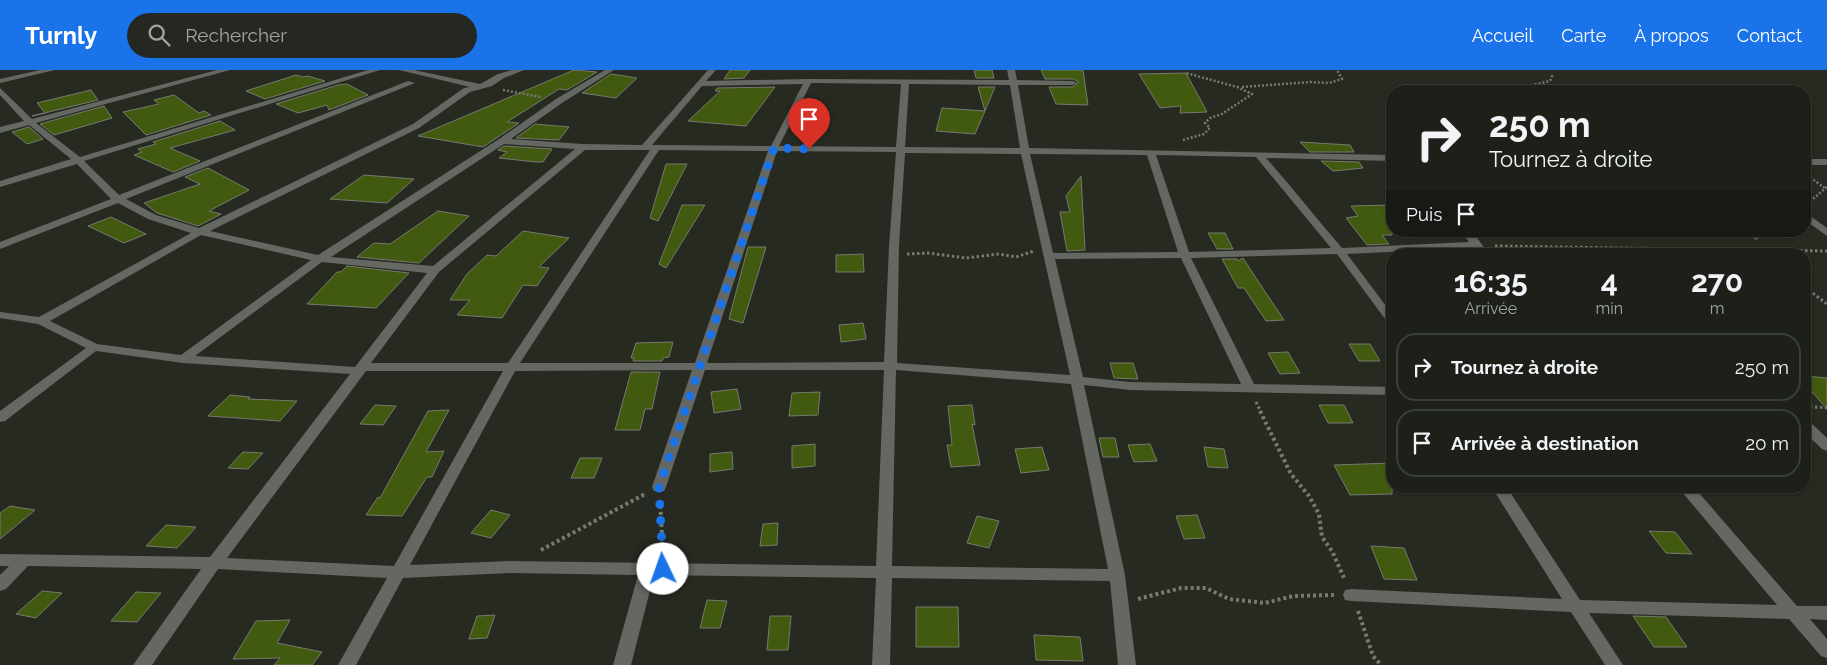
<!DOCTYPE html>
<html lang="fr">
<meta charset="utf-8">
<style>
body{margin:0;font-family:Raleway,sans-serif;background:#252822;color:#f1f3f6;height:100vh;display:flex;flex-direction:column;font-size:19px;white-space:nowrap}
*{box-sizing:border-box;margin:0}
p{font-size:16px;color:#a0a3a2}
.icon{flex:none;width:28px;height:28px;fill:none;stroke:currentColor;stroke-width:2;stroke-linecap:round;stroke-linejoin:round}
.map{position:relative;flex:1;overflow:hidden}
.panel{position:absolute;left:1386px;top:178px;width:425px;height:245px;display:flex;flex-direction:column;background:#1c2019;border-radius:20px;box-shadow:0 1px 4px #0004,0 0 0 1px #3a3e38}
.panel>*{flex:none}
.hud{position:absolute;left:1386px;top:15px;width:425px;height:152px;border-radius:20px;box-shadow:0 1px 4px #0004,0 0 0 1px #3a3e38;background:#1c2019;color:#f1f3f6;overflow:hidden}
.pin{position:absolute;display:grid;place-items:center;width:42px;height:42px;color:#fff;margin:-51px -21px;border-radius:50% 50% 50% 0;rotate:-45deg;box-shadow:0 0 5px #0007}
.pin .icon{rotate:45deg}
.me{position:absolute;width:55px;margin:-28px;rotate:357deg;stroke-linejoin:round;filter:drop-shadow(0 0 4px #0008)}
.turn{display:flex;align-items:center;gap:18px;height:105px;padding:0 20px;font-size:22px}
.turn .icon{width:65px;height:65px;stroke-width:2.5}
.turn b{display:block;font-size:35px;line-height:42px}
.then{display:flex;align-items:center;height:48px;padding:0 20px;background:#0003;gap:10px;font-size:19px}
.eta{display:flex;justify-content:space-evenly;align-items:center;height:85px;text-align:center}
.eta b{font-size:30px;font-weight:700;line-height:35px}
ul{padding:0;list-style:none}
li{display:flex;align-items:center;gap:15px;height:68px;margin:0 10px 8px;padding:0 10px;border:2px solid #3a3e38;border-radius:20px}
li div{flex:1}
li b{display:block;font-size:19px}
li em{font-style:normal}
header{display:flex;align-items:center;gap:30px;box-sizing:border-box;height:70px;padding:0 25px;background:#1a73e8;color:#fff}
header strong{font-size:24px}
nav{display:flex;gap:28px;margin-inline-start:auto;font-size:18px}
.search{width:350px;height:45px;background:#252822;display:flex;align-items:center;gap:12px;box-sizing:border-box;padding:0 18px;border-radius:28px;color:#a0a3a2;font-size:19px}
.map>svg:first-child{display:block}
</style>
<header>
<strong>Turnly</strong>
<div class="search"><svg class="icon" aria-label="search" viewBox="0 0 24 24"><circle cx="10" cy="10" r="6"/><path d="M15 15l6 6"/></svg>Rechercher</div>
<nav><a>Accueil</a><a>Carte</a><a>À propos</a><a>Contact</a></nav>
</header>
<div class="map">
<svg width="1827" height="595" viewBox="0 0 1827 595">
<rect width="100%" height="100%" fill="#262a21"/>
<g fill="#425910" stroke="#767a6f">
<polygon points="574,0 597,2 567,20 559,19 507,52 519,53 483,77 418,66"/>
<polygon points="730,0 750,0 744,8 724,9"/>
<polygon points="974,0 992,0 994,8 976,8"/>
<polygon points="1041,0 1083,0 1088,35 1056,34 1049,17 1073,17 1079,12 1073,9 1045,9"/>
<polygon points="1186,3 1207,42 1180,43 1181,36 1160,38 1139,4"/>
<polygon points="611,4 637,8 616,28 582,23"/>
<polygon points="296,5 303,7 308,6 325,11 265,29 246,21"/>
<polygon points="347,14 368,25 329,40 327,35 298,43 276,34 338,15"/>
<polygon points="775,17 746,56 688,51 720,21 715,21 717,18"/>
<polygon points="978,17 995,17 985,41"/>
<polygon points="91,20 98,30 32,46 45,43 37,33"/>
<polygon points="174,25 199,43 204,41 211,45 146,65 123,42 159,34 154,30"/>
<polygon points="104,36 112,48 54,65 40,54"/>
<polygon points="942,38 985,41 975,64 936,61"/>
<polygon points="220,51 235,60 170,78 200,91 173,102 134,85 142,82 138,79 156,74 153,72"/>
<polygon points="535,54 569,57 559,70 516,68"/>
<polygon points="29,57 43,69 27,74 12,62"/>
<polygon points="1300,72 1350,75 1354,82 1310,82"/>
<polygon points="504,76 552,79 543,92 536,92 499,88 507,82 498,80"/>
<polygon points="1321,91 1359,92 1363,98 1333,101"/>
<polygon points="666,94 687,94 658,151 650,148"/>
<polygon points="208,98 249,120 209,141 221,144 198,156 157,143 144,133 200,114 185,107"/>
<polygon points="364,105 414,109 387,133 330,129"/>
<polygon points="1081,106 1085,180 1067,181 1060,142 1070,142 1066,126"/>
<polygon points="682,135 705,135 666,198 659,194"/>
<polygon points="1392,135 1392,165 1382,165 1389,174 1367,175 1346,148 1358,146 1351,136"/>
<polygon points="438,141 469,146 419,193 357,187 374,173 390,174"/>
<polygon points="111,147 146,164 124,173 88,156"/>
<polygon points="523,161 569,168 539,197 549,198 537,216 523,215 502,248 457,245 470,230 450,230 467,204 487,185 496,186"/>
<polygon points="1208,163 1225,163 1233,179 1217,179"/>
<polygon points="748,177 766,177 743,253 729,249"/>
<polygon points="863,184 864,202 836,202 836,185"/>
<polygon points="1243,188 1254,205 1284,250 1266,251 1244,218 1238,218 1222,189 1237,189 1238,191"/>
<polygon points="347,196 409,203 376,238 307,234 337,202 341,202"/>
<polygon points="863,253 866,269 841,272 839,255"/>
<polygon points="673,272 669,287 663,288 662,291 633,291 634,288 631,288 636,273"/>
<polygon points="1349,274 1370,274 1380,291 1359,291"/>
<polygon points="1288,282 1300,303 1280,304 1268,283"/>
<polygon points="1110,293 1133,293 1138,309 1114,308"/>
<polygon points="631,302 660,302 652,339 645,339 640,360 615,360"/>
<polygon points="1805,306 1827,308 1827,339 1805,314"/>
<polygon points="737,319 741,339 714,343 711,322"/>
<polygon points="820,322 818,345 789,346 792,323"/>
<polygon points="230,325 250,327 248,329 297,331 280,351 208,346"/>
<polygon points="375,335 396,336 383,355 360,354"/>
<polygon points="972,335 975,355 972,354 980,395 951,397 947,375 952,375 948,336"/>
<polygon points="1319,335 1344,335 1353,353 1328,353"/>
<polygon points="449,340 426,382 444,381 432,407 427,407 402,446 366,445 378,427 380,428 428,341"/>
<polygon points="1099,368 1115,368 1119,387 1103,387"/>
<polygon points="815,374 815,396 792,398 792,376"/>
<polygon points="1150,374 1157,391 1134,392 1128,375"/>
<polygon points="1042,377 1049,400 1021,403 1015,379"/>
<polygon points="1204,377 1224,379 1228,398 1208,397"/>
<polygon points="243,382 263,383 248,399 228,398"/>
<polygon points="732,382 733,399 710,402 710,384"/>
<polygon points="580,388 602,388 594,408 571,408"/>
<polygon points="1392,393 1392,424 1350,425 1334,395"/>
<polygon points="10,436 35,440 0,469 0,443"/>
<polygon points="491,440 510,445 491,468 471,463"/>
<polygon points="1197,445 1205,468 1184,469 1176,446"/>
<polygon points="977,446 999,451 989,478 967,473"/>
<polygon points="778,453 777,475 760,476 763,454"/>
<polygon points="166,455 196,457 177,478 146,476"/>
<polygon points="1649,461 1675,462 1692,484 1666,483"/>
<polygon points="1371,476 1404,478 1417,510 1384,509"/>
<polygon points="42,521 62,523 36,548 16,544"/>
<polygon points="136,522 161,523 137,552 111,551"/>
<polygon points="707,530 727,531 720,558 700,558"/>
<polygon points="916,537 958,537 959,577 916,577"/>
<polygon points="495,545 487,568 469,569 477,546"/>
<polygon points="770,546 791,546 788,580 767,580"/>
<polygon points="1633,546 1666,547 1687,577 1654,577"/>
<polygon points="290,550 277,573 322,582 312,595 274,595 280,588 233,589 256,551"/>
<polygon points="1034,565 1080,567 1083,591 1036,590"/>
</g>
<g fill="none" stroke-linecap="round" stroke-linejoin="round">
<g stroke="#767a72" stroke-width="2.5" stroke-dasharray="2 2" stroke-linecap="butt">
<polyline points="1242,17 1311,12 1329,13 1342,9 1337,0"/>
<polyline points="503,20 541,27"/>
<polyline points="1524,21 1523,17 1550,11 1553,4"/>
<polyline points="1183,70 1204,64 1210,58 1205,53 1210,48 1222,44 1252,24 1237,17 1186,3"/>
<polyline points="1807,105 1826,119"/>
<polyline points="1807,134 1827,117"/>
</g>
<g stroke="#767a72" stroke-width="3" stroke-dasharray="2.5 2.5" stroke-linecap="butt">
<polyline points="1769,164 1776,161"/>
<polyline points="1495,176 1752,180"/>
<polyline points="1623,178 1630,184"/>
<polyline points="1760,180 1827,181"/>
<polyline points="907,184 928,183 966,188 999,184 1016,187 1034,181"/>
<polyline points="1805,217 1827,234"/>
<polyline points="1256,332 1261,342"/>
<polyline points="1805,336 1827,338"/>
</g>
<g stroke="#767a72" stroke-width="4" stroke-dasharray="3 3" stroke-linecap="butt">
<polyline points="1260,341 1291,404 1309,426 1319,444 1322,467 1332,481 1345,510"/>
<polyline points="660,430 663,483"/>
<polyline points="541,480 645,424"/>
<polyline points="1138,529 1181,518 1206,518 1229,529 1265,533 1293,526 1334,525"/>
<polyline points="1358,541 1373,586 1381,595"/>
</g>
<g fill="#656762" fill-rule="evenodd">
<polygon points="40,0 55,0 0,13 0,9"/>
<path d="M217 0H230L36 53 80 87 368 0H380L84 91 119 125 408 11 415 13 126 129 156 145 199 158 413 54 464 18 470 17 399 0H414L480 14 498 4 512 0H524L504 8 492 16 470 22 419 58 210 161 318 185 499 69 556 29 605 0H614L562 33 511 69 583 74 642 75 708 0H716L706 11 808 9 1009 10 1007 0H1015L1017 10 1073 11 1077 13 1073 15H1018L1029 78 1392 85V91L1266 88C1292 117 1316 148 1342 178L1469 172 1461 161H1472L1489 184H1478L1474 178 1347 184 1392 244V255L1388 253 1337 184 1191 188 1254 314 1392 317V325L1130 320 1084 315 1125 505 1136 595H1118L1110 511 892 508 890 595H872L876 508 654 505 631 595H613L638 505 510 503 403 508 356 595H338L387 508 218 499 152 595H133L201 499 28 496 6 519 0 521V505L9 496H0V484L210 487 350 304 183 293 96 281 5 351 0 352V341L86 278 38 254 0 248V242L39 247 191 163 148 149 118 133 0 179V172L111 129 77 94 0 117V111L71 89 29 55 0 63V57L24 51 0 25V18L32 49ZM811 13 901 14 896 77 779 76ZM803 14 771 76 652 75 702 16ZM909 14 1010 15 1020 78 905 77ZM504 74 575 79 433 196 331 187ZM585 80H650L508 293H371L439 202ZM659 80 768 81 695 293H520ZM777 81 896 82 889 176 884 292 707 293ZM905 83 1021 84 1070 305 897 293 899 176ZM1030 84 1147 85 1178 182 1053 183ZM1156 85 1256 87 1331 178 1189 182ZM201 165 311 190 181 285 97 274 50 251ZM1181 188 1241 314 1130 312 1083 307 1055 189ZM322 192 427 203 355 297 195 286ZM692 300 652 417 654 421 659 422 664 421 666 417 705 300H884L876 496 510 491 410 495 515 301ZM896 300 1071 314 1108 499 892 496ZM366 301H503L394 496 227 488Z"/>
<rect x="1805" y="89" width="22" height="6"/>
<polygon points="1805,142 1827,158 1827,166 1805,150"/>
<polygon points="1744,161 1756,161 1761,167 1756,170"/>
<polygon points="1805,351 1810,352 1827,368 1827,381 1822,379 1805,363"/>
<polygon points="1491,416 1506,416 1580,530 1777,535 1677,416 1693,416 1797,536 1827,536 1827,550 1810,549 1827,569 1827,588 1821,586 1789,549 1589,543 1623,595 1605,595 1571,542 1351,531 1345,530 1343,525 1345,520 1351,519 1562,529"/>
</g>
</g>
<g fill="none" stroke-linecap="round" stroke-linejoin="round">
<polyline stroke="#1a73e8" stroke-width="9" stroke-dasharray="0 16.2" points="663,499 659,417 774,78 809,79"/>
</g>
</svg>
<div class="pin" style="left:809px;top:79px;background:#d93025"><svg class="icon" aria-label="arrive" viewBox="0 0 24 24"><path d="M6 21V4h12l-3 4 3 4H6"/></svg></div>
<svg class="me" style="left:663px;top:499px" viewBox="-20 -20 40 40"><circle r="19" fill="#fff"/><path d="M0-13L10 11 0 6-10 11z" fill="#1a73e8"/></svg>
<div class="hud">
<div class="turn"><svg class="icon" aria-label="right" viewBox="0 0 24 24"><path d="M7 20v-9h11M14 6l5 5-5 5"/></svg><div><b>250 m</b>Tournez à droite</div></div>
<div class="then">Puis<svg class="icon" aria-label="arrive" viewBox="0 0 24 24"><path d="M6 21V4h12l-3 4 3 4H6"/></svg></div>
</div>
<section class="panel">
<div class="eta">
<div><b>16:35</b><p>Arrivée</p></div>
<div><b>4</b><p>min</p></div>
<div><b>270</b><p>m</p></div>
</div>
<ul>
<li><svg class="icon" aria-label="right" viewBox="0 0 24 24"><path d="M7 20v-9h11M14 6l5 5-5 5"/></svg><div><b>Tournez à droite</b></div><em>250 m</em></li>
<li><svg class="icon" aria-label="arrive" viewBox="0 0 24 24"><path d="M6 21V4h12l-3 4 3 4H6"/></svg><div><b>Arrivée à destination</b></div><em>20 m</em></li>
</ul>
</section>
</div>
